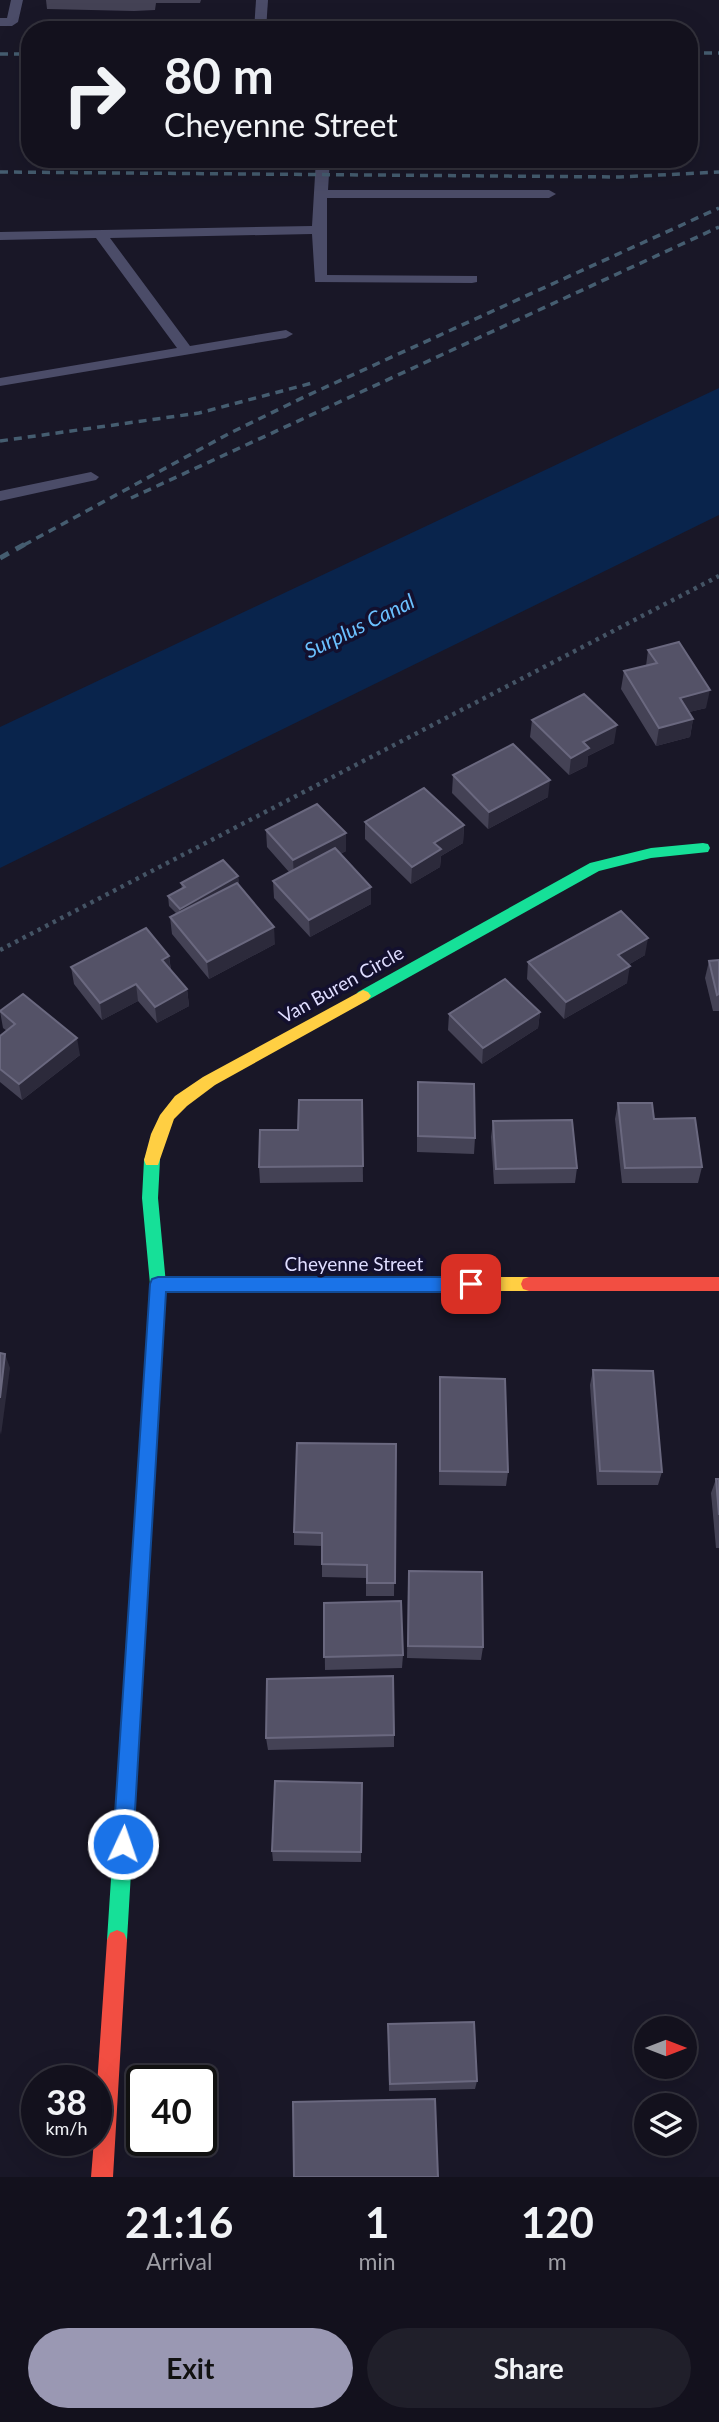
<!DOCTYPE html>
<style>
body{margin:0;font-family:Lato,sans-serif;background:#201f2a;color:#f1f3f6;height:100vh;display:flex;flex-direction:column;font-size:26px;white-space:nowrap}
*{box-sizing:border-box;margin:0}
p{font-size:23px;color:#9d9da4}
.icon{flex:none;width:38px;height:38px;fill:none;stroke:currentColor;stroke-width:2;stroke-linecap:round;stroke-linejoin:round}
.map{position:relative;height:2177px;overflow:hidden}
.drawer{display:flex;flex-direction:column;background:#13111d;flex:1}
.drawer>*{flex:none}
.banner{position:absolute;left:21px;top:21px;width:677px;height:147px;border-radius:28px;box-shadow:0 7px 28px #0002,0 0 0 2px #32313b;background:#13111d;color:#f1f3f6;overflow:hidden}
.needle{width:46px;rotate:90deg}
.tools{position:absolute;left:634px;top:2016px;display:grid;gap:14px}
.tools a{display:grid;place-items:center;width:63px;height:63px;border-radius:50%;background:#13111d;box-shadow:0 7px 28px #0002,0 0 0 2px #32313b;font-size:35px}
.speed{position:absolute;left:21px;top:2065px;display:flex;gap:14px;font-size:35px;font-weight:700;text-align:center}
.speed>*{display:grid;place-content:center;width:91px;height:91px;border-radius:50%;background:#13111d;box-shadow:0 7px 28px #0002,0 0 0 2px #32313b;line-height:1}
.speed small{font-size:18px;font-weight:400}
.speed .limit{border:4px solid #111;border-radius:10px;background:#fff;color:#111}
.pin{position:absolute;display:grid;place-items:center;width:60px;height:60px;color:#fff;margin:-30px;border-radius:14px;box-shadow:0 4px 10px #0006}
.me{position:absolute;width:77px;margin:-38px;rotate:3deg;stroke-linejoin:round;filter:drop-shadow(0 0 5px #0008)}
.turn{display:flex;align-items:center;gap:24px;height:147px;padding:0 28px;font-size:32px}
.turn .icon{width:91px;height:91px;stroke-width:2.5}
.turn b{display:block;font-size:49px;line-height:60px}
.eta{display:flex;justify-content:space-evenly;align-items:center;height:119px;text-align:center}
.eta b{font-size:42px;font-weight:700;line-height:49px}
.action{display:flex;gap:14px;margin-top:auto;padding:14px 28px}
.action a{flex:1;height:80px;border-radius:42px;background:#9a98b3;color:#111;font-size:28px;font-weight:700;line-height:80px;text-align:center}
.action a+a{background:#201f2a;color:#f1f3f6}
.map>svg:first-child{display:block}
</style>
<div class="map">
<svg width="719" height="2177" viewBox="0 0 719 2177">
<rect width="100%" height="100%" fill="#191727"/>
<polygon fill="#09244c" points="719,388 719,515 0,868 0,727"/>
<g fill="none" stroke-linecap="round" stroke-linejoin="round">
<polyline stroke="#445465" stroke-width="4.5" stroke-dasharray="3.5 5" stroke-linecap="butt" points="0,950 719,576"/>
<g fill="#4b4c68" fill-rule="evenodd">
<polygon points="11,0 23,0 18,22 12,26 0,26 0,18 7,18"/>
<polygon points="256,0 268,0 266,30 254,30"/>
<polygon points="316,159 330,159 328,190 549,190 556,194 549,198 327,198 327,275 477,276 477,282 472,283 315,282 312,234 110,238 190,346 286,330 293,334 286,338 0,386 0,378 177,348 96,238 0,240 0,232 312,226"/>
<polygon points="91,472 99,477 96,480 0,501 0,491"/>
</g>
<g fill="#16e098" fill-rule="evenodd">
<polygon points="703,843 708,844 710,848 708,852 651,858 599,871 368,1000 358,1000 355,996 358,992 590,863 651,848"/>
<polygon points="152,1153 158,1155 160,1160 158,1198 166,1284 127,1940 124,1947 117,1950 110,1947 107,1940 150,1284 142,1198 144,1160 146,1155"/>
</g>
<g fill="#ffcf43" fill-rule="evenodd">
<polygon points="363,990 368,992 371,996 368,1000 215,1085 187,1106 174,1119 158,1165 146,1165 144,1160 151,1134 160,1115 175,1096 203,1077"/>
<polygon points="158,1277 529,1277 535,1279 537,1284 535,1289 529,1291 158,1291 152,1289 150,1284 152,1279"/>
</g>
<g fill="#f24e42" fill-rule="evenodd">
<polygon points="529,1277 719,1277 719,1291 529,1291 523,1289 521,1284 523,1279"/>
<polygon points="117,1930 124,1933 127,1940 113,2177 91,2177 94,2140 96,2140 96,2100 107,1940 110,1933"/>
</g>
<g stroke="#455d70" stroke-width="3.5" stroke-dasharray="8 6" stroke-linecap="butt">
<polyline points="690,53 719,53"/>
<polyline points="0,54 30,54"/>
<polyline points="0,172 620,177 719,172"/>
<polyline points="0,441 199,413 316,382"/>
<polyline points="131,498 719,227"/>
<polyline points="24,545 230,433 304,397 719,208"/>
</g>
<polyline stroke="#455d70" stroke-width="5" stroke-dasharray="10 8" stroke-linecap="butt" points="0,558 27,543"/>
</g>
<g fill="#444255">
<polygon points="46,0 201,0 200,3 156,3 155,10 134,11 47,9"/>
<polygon points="648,650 706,708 689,712 693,719 690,737 656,746 621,689 624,671 646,666"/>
<polygon points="532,720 614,743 588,756 587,766 569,775 530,737"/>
<polygon points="453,775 548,797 488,829 452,793"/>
<polygon points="365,822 464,825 463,843 441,856 440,867 411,884 365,839"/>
<polygon points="266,830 346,851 340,854 371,904 310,937 274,898 273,881 289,872 267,847"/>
<polygon points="238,876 239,885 275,944 209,979 172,934 170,917 176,913 169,906 168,896 182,889 181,883"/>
<polygon points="645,955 628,965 627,983 564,1019 527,979 528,962"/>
<polygon points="169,956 171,970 187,989 189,1006 157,1023 138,1001 102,1020 74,984 71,967"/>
<polygon points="719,960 719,1011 713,1011 705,978 709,961"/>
<polygon points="0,1011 80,1055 22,1100 0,1082 0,1036 7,1031 3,1028"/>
<polygon points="540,1012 538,1028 482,1064 448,1030 449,1014"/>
<polygon points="417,1099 475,1138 474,1154 417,1152"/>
<polygon points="362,1100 363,1182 260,1183 259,1167 298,1130"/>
<polygon points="618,1103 654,1119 702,1167 698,1183 622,1183 615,1119"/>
<polygon points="493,1121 577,1168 575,1183 494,1184 491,1137"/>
<polygon points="593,1370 662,1472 658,1485 597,1485 590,1385"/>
<polygon points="440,1377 508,1472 506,1486 439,1485 439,1392"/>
<polygon points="396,1444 394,1596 366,1596 366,1578 322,1577 322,1546 294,1545 294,1532"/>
<polygon points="716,1479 719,1479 719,1548 716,1548 711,1493"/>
<polygon points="408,1584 483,1647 481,1660 407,1658"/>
<polygon points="324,1603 403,1655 402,1668 325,1670"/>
<polygon points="394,1735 394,1747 268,1750 266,1738"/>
<polygon points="362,1783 361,1862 273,1861 272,1851"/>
<polygon points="388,2024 477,2081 475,2089 389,2091"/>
</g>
<g fill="#2c2a3b">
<polygon points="710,690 706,708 677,715 680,698"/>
<polygon points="693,719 690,737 656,746 659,728"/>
<polygon points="617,725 614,743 588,756 587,766 569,775 571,758 583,742"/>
<polygon points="550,780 548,797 488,829 489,812"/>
<polygon points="464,825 463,843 441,856 440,867 411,884 412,867 434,843"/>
<polygon points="346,833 346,851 294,877 293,860"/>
<polygon points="238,876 239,886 181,918 180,909"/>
<polygon points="371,887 371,904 310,937 309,920"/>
<polygon points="274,927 275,944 209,979 207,962"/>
<polygon points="648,938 645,955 616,972 618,955"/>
<polygon points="169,956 171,973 162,960"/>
<polygon points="630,966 627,983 564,1019 566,1002"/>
<polygon points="136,984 138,1001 102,1020 100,1003"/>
<polygon points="187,989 189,1006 157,1023 155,1007"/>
<polygon points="540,1012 538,1028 482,1064 483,1048"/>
<polygon points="77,1038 80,1055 22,1100 19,1084"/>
<polygon points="5,1354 10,1368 1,1435 0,1431 0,1398"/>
</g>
<g fill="#545267" stroke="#6a687f" stroke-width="2">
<polygon points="679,642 710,690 680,698 693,719 659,728 624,671 657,663 648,650"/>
<polygon points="584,694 617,725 583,742 589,748 571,758 532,720"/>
<polygon points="513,744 550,780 489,812 453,775"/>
<polygon points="424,788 464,825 434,843 441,849 412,867 365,822"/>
<polygon points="317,804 346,833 293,860 266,830"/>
<polygon points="335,848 371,887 309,920 273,881"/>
<polygon points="223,860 238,876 180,909 168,896 185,887 181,883"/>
<polygon points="237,883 274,927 207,962 170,917"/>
<polygon points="621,911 648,938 618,955 630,966 566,1002 528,962"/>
<polygon points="146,928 169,956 162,960 187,989 155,1007 136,984 100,1003 71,967"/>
<polygon points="719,960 719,994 717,995 709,961"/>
<polygon points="505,979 540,1012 483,1048 449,1014"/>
<polygon points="23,994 77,1038 19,1084 0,1069 0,1036 15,1024 0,1011"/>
<polygon points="418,1082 474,1084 475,1138 418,1136"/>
<polygon points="299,1100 362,1100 363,1166 259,1167 260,1130 298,1130"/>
<polygon points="618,1103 652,1103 654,1119 695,1118 702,1167 625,1168"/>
<polygon points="572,1120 577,1168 496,1169 493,1121"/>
<polygon points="0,1353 5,1354 0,1398"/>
<polygon points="593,1370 653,1371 662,1472 600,1471"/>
<polygon points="440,1377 505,1379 508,1472 440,1471"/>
<polygon points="297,1443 396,1444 395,1583 367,1583 367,1565 322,1564 322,1533 294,1532"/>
<polygon points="716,1479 719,1479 719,1515"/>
<polygon points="409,1571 482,1572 483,1647 408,1646"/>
<polygon points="401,1601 403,1655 324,1657 324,1603"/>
<polygon points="393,1676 394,1735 266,1738 267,1679"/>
<polygon points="275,1781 362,1783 361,1852 272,1851"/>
<polygon points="474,2022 477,2081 390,2084 388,2024"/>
<polygon points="435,2099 438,2177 294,2177 293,2102"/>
</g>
<polygon fill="#1a73e8" stroke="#114b97" stroke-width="2" points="158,1277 471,1277 477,1279 480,1284 477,1290 471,1292 166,1292 133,1844 130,1851 123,1854 116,1851 113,1844 150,1284 152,1279"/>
<g text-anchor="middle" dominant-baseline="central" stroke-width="7" stroke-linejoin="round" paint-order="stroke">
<g font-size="19" fill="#dfddff" stroke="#13102e">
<text transform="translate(341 984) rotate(-29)">Van Buren Circle</text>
<text x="354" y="1263">Cheyenne Street</text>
</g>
<g font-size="21" font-style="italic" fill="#6bc1ff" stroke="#13102e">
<text transform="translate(359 625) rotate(-26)">Surplus Canal</text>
</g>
</g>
</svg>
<div class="tools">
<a><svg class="needle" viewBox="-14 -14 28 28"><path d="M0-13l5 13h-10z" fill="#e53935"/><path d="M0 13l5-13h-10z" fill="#9d9da4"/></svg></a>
<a><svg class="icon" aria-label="layers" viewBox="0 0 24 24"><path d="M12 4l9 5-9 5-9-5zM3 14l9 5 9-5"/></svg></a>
</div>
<div class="speed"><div>38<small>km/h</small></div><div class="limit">40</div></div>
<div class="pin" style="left:471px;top:1284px;background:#d93025"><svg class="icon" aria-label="arrive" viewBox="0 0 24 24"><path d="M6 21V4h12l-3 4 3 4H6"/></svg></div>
<svg class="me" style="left:123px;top:1844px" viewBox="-20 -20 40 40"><circle r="17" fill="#1a73e8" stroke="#fff" stroke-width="3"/><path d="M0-11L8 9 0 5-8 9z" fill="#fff"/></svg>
<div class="banner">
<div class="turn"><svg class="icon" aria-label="right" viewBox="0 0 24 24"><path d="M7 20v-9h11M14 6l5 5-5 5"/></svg><div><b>80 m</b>Cheyenne Street</div></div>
</div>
</div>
<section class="drawer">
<div class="eta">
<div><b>21:16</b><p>Arrival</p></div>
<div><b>1</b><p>min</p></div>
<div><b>120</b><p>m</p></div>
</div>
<div class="action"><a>Exit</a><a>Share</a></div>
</section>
